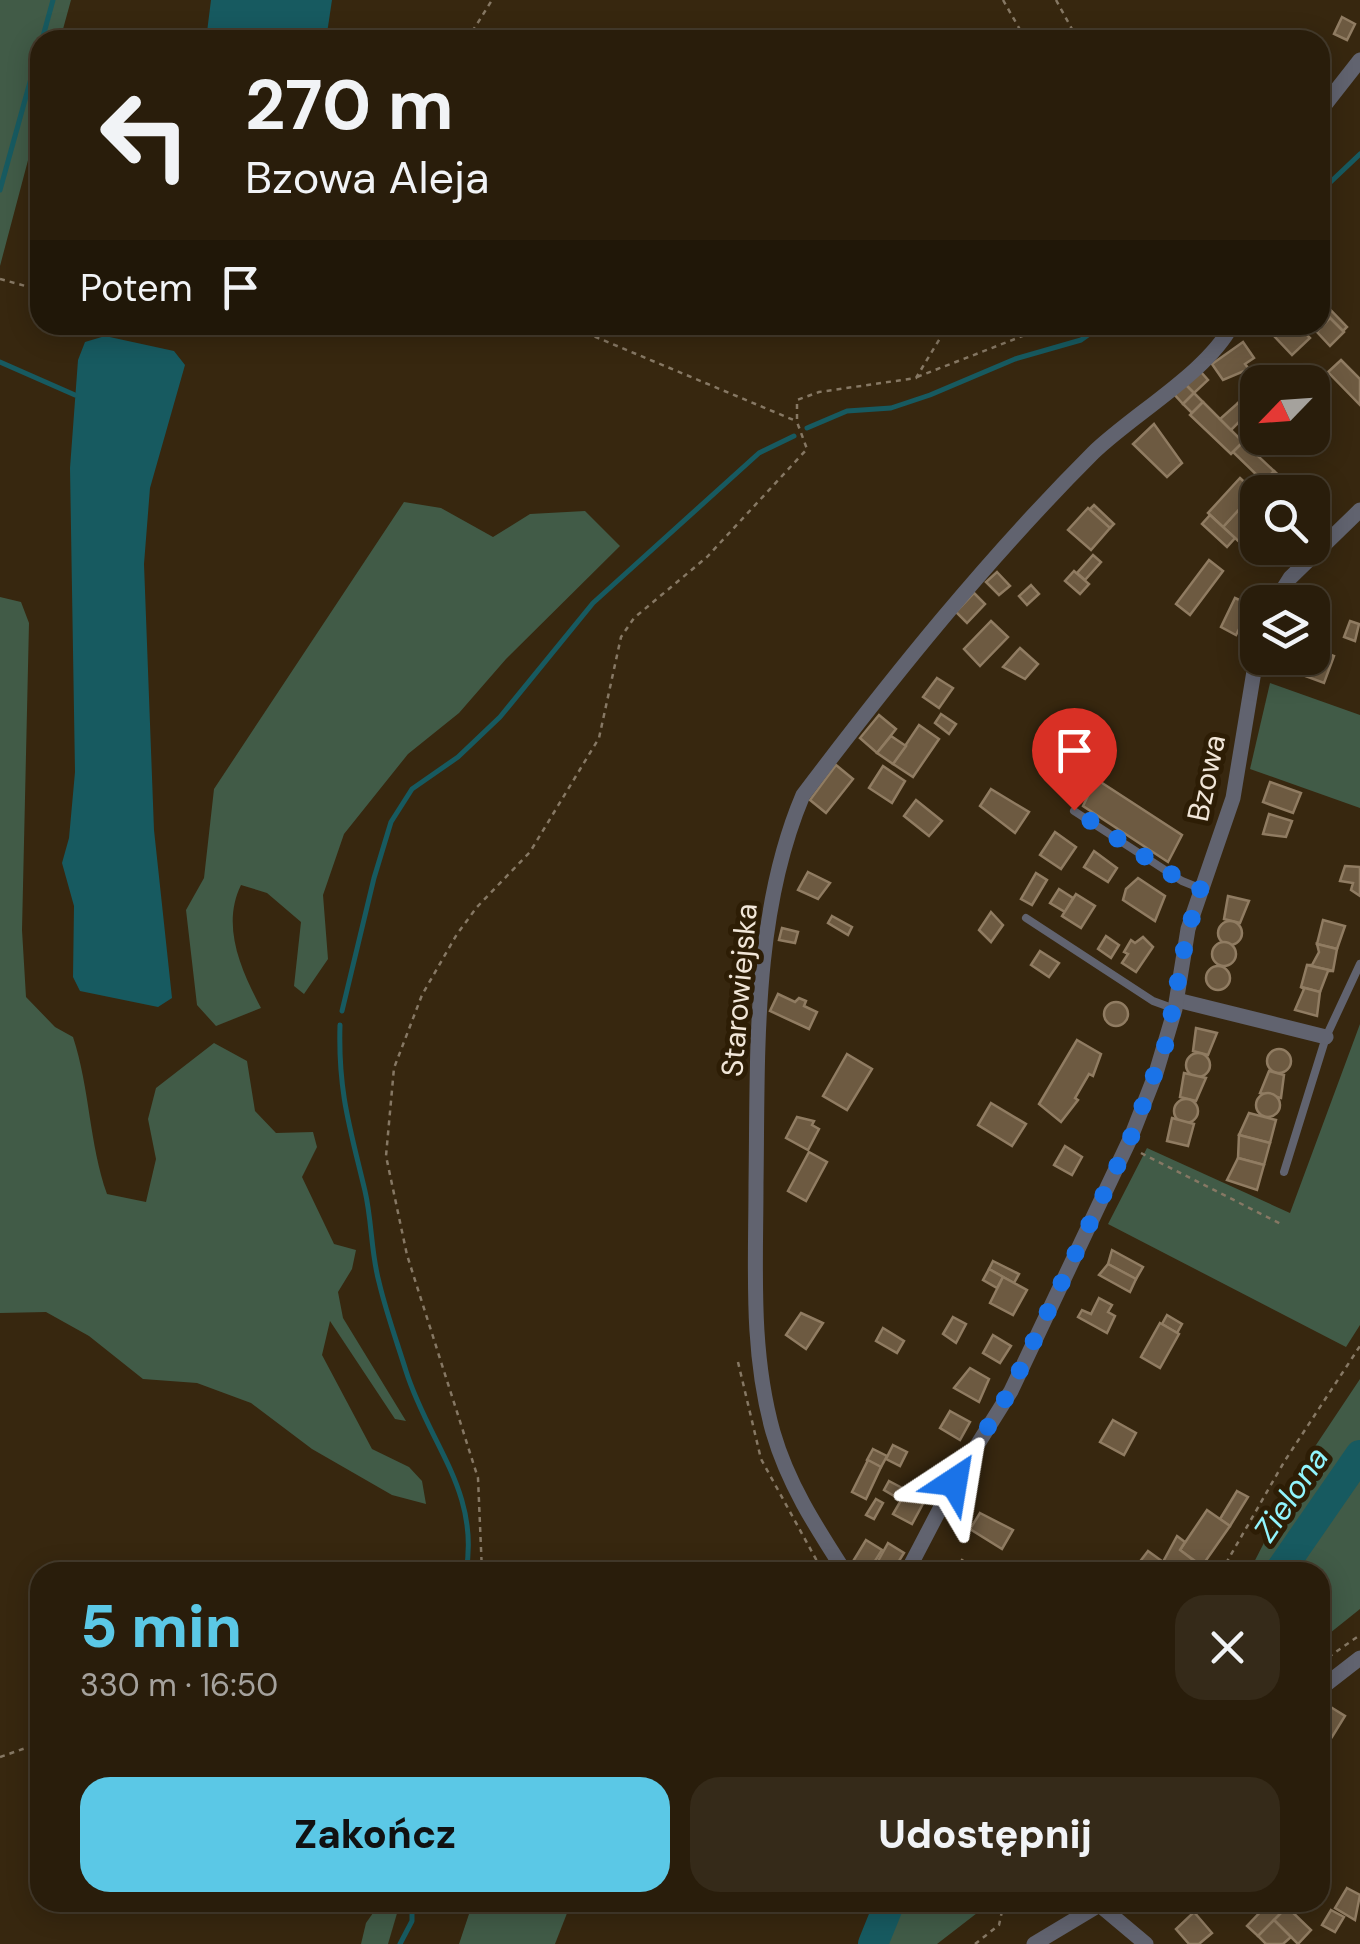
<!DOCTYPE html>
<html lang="pl">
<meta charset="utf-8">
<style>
body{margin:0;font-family:"DM Sans",sans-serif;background:#352a19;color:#f1f3f6;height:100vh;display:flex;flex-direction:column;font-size:38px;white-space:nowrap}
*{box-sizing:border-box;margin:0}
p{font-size:32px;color:#a5a29d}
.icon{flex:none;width:55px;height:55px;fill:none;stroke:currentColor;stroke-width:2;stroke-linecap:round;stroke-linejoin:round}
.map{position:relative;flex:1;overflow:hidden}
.drawer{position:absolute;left:30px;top:1562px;width:1300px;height:350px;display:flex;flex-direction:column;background:#291d0b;border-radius:30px;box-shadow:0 5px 25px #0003,0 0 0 2px #453b2c}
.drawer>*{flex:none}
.banner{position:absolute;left:30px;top:30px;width:1300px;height:305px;border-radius:30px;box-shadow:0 5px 25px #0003,0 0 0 2px #453b2c;background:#291d0b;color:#f1f3f6;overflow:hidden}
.needle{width:65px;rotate:245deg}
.fabs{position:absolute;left:1240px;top:365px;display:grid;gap:20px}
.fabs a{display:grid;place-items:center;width:90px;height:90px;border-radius:20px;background:#291d0b;box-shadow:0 5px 25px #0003,0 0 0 2px #453b2c;font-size:50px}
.pin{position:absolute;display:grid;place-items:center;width:85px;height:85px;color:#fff;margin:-102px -42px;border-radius:50% 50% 50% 0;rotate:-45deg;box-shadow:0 0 10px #0007}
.pin .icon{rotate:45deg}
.me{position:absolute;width:110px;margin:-55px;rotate:33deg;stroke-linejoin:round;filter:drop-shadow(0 0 8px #0008)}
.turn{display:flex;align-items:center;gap:35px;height:210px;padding:0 50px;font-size:45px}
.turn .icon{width:130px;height:130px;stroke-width:2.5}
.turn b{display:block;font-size:70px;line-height:85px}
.then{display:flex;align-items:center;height:95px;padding:0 50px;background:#0003;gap:20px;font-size:38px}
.round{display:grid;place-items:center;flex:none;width:105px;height:105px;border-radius:30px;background:#352a19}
.head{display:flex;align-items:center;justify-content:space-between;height:170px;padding:0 50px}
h1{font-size:60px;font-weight:800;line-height:75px;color:#5bc8e6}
.cta{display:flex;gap:20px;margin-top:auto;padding:20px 50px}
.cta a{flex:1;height:115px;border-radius:30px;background:#5bc8e6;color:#111;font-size:40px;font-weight:800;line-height:115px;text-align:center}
.cta a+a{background:#352a19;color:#f1f3f6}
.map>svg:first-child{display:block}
</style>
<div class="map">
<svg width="1360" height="1944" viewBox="0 0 1360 1944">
<rect width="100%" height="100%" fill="#37270f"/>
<g fill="#415b47">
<polygon points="0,0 71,0 60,40 40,40 40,115 0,266"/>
<path d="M404 502 441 508 493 537 530 514 585 511 620 546 506 659 459 713 408 754 344 834 323 895 328 959 304 994 294 986 301 922 267 893 241 885C221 926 241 970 261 1008L216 1026 197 1005 186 910 204 878 214 789Z"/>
<path d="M0 597 21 602 29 623 22 930 26 997 55 1027 73 1037C90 1089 89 1143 107 1194L146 1202 156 1159 148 1119 156 1088 214 1043 247 1061 255 1111 276 1133 313 1132 317 1147 302 1177 334 1244 356 1250 352 1269 338 1292 343 1318 406 1421 395 1419 330 1321 322 1355 372 1449 409 1467 422 1481 426 1504 392 1495 312 1449 251 1403 197 1383 143 1379 89 1336 46 1312 0 1313Z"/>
<polygon points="1270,683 1360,715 1360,808 1250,769"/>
<polygon points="1360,1024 1360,1325 1346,1347 1108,1224 1147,1148 1290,1213"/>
<polygon points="1360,1379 1360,1609 1320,1641 1320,1572 1249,1572 1308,1457"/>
<polygon points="473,1902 571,1902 571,1903 555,1944 459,1944"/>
<polygon points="900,1902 983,1902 983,1903 981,1910 937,1944 883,1944"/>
<polygon points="380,1903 393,1903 398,1910 388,1944 361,1944 366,1923"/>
</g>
<g fill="#175a60">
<polygon points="211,0 332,0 326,40 206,40"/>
<polygon points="105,336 174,351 185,365 150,488 144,564 154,830 172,998 158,1007 80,991 73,977 74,906 62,863 69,838 75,772 70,468 78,360 85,342"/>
</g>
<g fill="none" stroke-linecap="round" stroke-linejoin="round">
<g stroke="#175a60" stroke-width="5">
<polyline points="42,40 53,0"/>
<polyline points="0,190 40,46"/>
<polyline points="1320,192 1360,154"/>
<polyline points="0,362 75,395"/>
<polyline points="807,428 847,411 891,408 930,395 1015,359 1081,340 1102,325"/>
<polyline points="342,1011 374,878 391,822 412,789 458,757 500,717 593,603 759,453 794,436"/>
<path d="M340 1025C338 1092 350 1128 365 1191 372 1221 371 1253 379 1282 386 1312 397 1342 406 1371 429 1444 480 1491 466 1572"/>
<polyline points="400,1944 412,1921 412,1902"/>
</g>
<g stroke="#175a60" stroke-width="30">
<polyline points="1279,1572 1360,1455"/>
<polyline points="873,1944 890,1902"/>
</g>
</g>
<g fill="#6d5a41" stroke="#907c62" stroke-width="2.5">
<polygon points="1342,17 1355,24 1347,40 1334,34"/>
<polygon points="1323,302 1347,327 1343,331 1320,308"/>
<polygon points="1330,318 1344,332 1330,346 1317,332"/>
<polygon points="1287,325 1297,325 1310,338 1292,355 1275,337"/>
<polygon points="1243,342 1254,358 1245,364 1249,369 1223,380 1212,364"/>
<polygon points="1341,360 1360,379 1360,405 1328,372"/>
<polygon points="1201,372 1208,380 1194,393 1185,384"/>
<polygon points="1184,383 1194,393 1183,404 1173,393"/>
<polygon points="1250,392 1258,404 1248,413 1238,403"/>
<polygon points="1194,393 1203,402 1192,413 1183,404"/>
<polygon points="1203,402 1243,442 1231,454 1190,415"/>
<polygon points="1238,403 1248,413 1231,430 1220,419"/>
<polygon points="1247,419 1262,438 1256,443 1240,426"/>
<polygon points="1154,424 1182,463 1167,477 1133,444"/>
<polygon points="1243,442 1274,471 1264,482 1233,452"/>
<polygon points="1274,471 1297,492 1258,492 1258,537 1247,549 1223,527"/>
<polygon points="1240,478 1255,492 1223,527 1208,513"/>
<polygon points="1094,505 1114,524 1110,528 1089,510"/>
<polygon points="1088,508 1110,528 1091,550 1068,530"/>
<polygon points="1210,515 1235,538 1227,547 1202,524"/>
<polygon points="1093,555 1101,562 1085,580 1077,573"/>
<polygon points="1209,560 1223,571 1190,615 1176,604"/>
<polygon points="1074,571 1089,584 1080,594 1065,581"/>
<polygon points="997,572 1010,586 999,595 986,582"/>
<polygon points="1031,585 1039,594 1027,605 1019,596"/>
<polygon points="974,593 985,604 967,623 956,612"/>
<polygon points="1235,598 1251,605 1236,635 1221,627"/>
<polygon points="991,621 1008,637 980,666 964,649"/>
<polygon points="1350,621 1359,624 1355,641 1344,637"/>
<polygon points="1020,648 1038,664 1025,679 1003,667"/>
<polygon points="1312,648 1334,656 1324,683 1289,670 1293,658 1312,658"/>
<polygon points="937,678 953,688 939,708 923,697"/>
<polygon points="941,714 956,724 949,734 935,723"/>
<polygon points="879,715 896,729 877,753 860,738"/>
<polygon points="919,725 939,739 913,777 893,764"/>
<polygon points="891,736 906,746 893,764 877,753"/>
<polygon points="836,765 853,779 826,813 810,800"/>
<polygon points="883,766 905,781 892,803 869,788"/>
<polygon points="1096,779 1182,835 1168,862 1083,806"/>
<polygon points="1270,782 1301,793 1293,813 1263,802"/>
<polygon points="991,789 1029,812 1015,833 980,806"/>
<polygon points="916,800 942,821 929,836 904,816"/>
<polygon points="1269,814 1292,821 1286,837 1263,834"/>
<polygon points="1055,832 1076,847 1061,869 1040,855"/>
<polygon points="1094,851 1117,868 1108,882 1084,867"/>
<polygon points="1345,866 1360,867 1360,896 1351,890 1353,883 1340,881"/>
<polygon points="808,872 830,883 818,899 798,890"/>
<polygon points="1036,873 1047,880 1032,905 1021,899"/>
<polygon points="1138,878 1165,896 1155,921 1123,900 1126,889"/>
<polygon points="1059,889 1073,898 1065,912 1050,903"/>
<polygon points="1076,894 1095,906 1081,928 1062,916"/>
<polygon points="1228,896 1249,901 1240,923 1224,919"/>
<polygon points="991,912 1003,925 991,942 979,930"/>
<polygon points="832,916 852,927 848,935 828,923"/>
<polygon points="1323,920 1345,926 1337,949 1317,944"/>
<circle cx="1230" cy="933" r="12"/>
<polygon points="782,928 798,932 795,943 779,940"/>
<polygon points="1106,936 1119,945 1111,958 1098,949"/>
<polygon points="1143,937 1153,947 1136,972 1122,963 1128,954 1124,952 1131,940 1135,943"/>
<circle cx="1224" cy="954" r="12"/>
<polygon points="1317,944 1337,949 1333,971 1307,965 1312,965 1319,952"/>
<polygon points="1040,951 1059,963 1049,977 1031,965"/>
<polygon points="1307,965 1333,971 1328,971 1320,992 1301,987"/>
<circle cx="1218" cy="978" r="12"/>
<polygon points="1301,987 1320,992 1317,1016 1295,1010 1304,989"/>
<polygon points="778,994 795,1002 799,998 806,1001 804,1006 817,1012 809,1029 770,1011"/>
<circle cx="1116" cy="1014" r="12"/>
<polygon points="1196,1028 1217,1033 1208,1055 1193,1051"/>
<polygon points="1077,1040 1101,1054 1093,1076 1089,1074 1075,1098 1078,1100 1061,1122 1039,1104"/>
<circle cx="1279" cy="1061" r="12"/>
<circle cx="1198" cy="1065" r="12"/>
<polygon points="847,1054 872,1069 847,1110 823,1096"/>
<polygon points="1269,1071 1284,1075 1281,1098 1260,1093"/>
<polygon points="1184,1073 1206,1078 1196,1101 1180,1097"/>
<circle cx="1268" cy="1105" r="12"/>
<circle cx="1186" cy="1111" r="12"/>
<polygon points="991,1103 1026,1124 1012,1146 978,1125"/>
<polygon points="1249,1113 1276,1120 1270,1143 1239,1135"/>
<polygon points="797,1117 814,1121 812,1125 819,1129 808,1150 786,1138"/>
<polygon points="1172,1118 1194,1124 1188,1146 1167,1141"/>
<polygon points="1239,1135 1270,1143 1264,1165 1238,1158"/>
<polygon points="1065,1146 1082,1157 1072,1175 1054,1165"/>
<polygon points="809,1152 827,1162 806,1201 788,1191"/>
<polygon points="1238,1158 1264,1165 1257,1190 1227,1180"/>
<polygon points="1112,1250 1143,1267 1136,1279 1108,1264"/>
<polygon points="993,1261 1019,1274 1014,1283 989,1269"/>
<polygon points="1108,1264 1136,1279 1130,1292 1099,1275"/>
<polygon points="989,1269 1003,1277 997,1288 983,1280"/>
<polygon points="1003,1277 1027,1290 1013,1315 990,1303"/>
<polygon points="1099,1298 1112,1305 1108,1312 1115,1316 1107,1333 1078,1317 1082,1310 1091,1314"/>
<polygon points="801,1313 823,1323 806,1349 786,1335"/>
<polygon points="1167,1315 1182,1324 1177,1333 1162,1324"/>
<polygon points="953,1317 966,1324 956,1343 943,1334"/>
<polygon points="1160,1323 1179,1334 1160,1368 1141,1357"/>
<polygon points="883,1328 904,1341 897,1353 876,1341"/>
<polygon points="993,1335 1011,1346 1000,1363 983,1353"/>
<polygon points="970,1368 989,1379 979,1402 954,1388"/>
<polygon points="950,1411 970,1422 960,1440 940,1428"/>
<polygon points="1113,1420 1136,1433 1124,1455 1100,1442"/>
<polygon points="893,1445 907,1452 900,1466 886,1459"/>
<polygon points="873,1449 887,1456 881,1467 867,1460"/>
<polygon points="868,1460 881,1467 866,1499 852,1492"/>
<polygon points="889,1481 906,1490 901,1500 884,1490"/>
<polygon points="907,1490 926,1498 912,1524 893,1514"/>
<polygon points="1237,1491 1248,1497 1230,1526 1220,1519"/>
<polygon points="876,1499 883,1503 874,1519 866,1515"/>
<polygon points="1207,1510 1230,1526 1202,1566 1180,1550"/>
<polygon points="980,1513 1013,1530 1002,1549 970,1529"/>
<polygon points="1177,1536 1185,1542 1180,1550 1193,1560 1184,1572 1163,1562"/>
<polygon points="866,1540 882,1550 868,1572 852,1563"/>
<polygon points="888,1543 904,1553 892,1572 872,1572"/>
<polygon points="1148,1551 1177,1572 1132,1572"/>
<polygon points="962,1560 981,1572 954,1572"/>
<polygon points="1329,1706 1345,1716 1332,1737 1320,1729 1320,1714 1323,1716"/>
<polygon points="1347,1888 1360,1895 1355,1920 1335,1908"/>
<polygon points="1270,1902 1283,1911 1258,1936 1247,1926"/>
<polygon points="1287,1907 1311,1930 1298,1944 1274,1920"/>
<polygon points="1331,1910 1344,1917 1335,1932 1322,1925"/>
<polygon points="1194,1912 1212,1933 1199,1944 1189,1944 1176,1929"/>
<polygon points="1274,1920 1291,1937 1283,1944 1266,1944 1258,1936"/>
</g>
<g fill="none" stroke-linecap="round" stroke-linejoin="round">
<g stroke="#867864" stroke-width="2.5" stroke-dasharray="5 5" stroke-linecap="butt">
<polyline points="1003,0 1026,40"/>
<polyline points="1056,0 1078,40"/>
<polyline points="467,40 492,0"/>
<polyline points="0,279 40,290"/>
<polyline points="567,325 796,421"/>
<polyline points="917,377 1051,325"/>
<polyline points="1141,1153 1283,1225"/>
<polyline points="738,1362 761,1459 823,1572"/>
<polyline points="482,1572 478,1478 407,1255 386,1156 394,1068 422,995 457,934 477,907 530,852 599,738 621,637 634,618 707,557 807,449 797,422 797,400 819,392 916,378 948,325"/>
<polyline points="1221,1572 1284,1462 1360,1346"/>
<polyline points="1320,1663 1360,1635"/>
<polyline points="0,1757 40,1743"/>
<polyline points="975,1944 999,1925 1004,1902"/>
</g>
<g stroke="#61636f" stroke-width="8">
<polyline points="1074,811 1182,881 1202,889"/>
<polyline points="1026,918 1153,1001 1175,1009"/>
<polyline points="1284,1172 1326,1037 1360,964"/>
</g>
<g stroke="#61636f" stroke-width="15">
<polyline points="1320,111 1360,60"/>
<polyline points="1275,602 1290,578 1360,510"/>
<polyline points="1177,1000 1326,1037"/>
<path d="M845 1572C816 1527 788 1484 773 1432 750 1350 756 1267 756 1183 758 1055 752 915 803 795 893 676 987 559 1093 453 1133 414 1207 373 1232 325"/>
<polyline points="907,1572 954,1482 1011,1391 1131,1137 1156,1073 1175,1009 1188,929 1233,798 1258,647"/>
<polyline points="1320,1689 1360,1658"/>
<polyline points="1096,1902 1146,1944"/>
<polyline points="1034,1944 1104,1902"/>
</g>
</g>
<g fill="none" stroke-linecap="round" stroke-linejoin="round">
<polyline stroke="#1a73e8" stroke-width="18" stroke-dasharray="0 32.4" points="954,1482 1010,1391 1131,1137 1166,1043 1188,929 1202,890 1182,881 1074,810"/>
</g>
<g text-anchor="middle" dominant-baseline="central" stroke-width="10" stroke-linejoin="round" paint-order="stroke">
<g font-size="30" fill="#f1e6d8" stroke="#2d1d05">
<text transform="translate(1206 778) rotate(-78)">Bzowa</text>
<text transform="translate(739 990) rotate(-85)">Starowiejska</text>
</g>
<g font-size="32" font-style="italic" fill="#91f5fe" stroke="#2d1d05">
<text transform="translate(1291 1494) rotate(-56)">Zielona</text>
</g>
</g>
</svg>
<div class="fabs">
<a><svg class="needle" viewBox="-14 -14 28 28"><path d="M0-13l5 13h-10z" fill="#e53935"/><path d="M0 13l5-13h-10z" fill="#a5a29d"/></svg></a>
<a><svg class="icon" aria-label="search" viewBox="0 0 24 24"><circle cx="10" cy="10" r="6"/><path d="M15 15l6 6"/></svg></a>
<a><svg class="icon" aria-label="layers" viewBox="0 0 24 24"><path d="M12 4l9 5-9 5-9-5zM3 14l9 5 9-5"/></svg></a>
</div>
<div class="pin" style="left:1074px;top:810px;background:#d93025"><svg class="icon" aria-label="arrive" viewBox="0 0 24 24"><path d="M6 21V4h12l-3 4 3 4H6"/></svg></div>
<svg class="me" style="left:954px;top:1482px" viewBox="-20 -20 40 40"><path d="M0-17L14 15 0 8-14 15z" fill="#1a73e8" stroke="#fff" stroke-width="4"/></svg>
<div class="banner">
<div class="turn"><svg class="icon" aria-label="left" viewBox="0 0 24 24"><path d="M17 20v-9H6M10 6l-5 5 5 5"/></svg><div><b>270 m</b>Bzowa Aleja</div></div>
<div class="then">Potem<svg class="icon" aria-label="arrive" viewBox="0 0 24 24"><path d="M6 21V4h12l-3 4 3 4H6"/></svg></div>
</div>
<section class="drawer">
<div class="head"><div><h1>5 min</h1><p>330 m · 16:50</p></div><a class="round"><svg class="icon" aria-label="close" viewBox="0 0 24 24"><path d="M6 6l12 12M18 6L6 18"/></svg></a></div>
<div class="cta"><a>Zakończ</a><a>Udostępnij</a></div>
</section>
</div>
